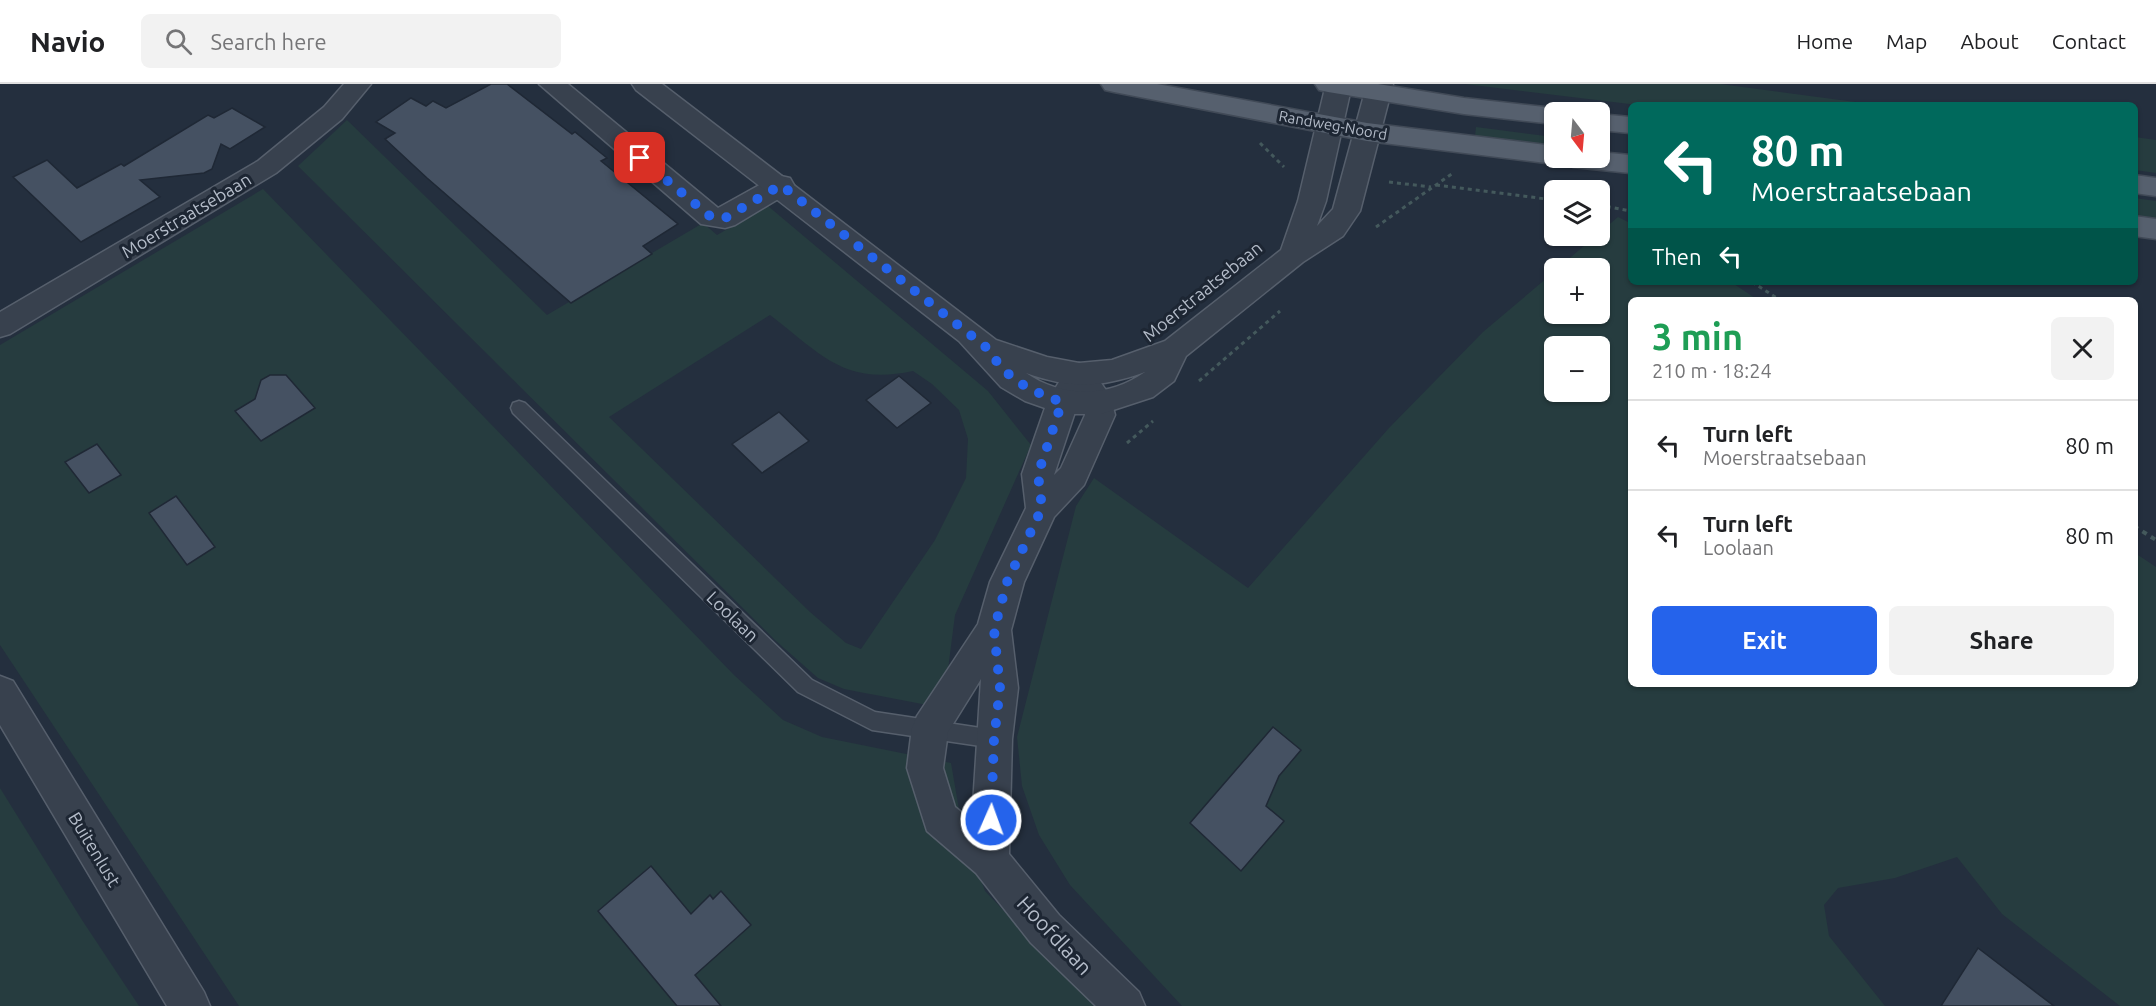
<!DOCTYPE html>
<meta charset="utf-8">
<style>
body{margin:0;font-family:Ubuntu,sans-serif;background:#f2f2f2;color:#202124;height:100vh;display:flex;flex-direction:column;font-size:22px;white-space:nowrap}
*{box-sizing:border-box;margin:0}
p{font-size:20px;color:#757577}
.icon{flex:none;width:33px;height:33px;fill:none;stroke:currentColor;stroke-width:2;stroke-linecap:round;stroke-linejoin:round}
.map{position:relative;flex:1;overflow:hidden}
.drawer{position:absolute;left:1628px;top:213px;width:510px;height:390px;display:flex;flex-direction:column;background:#fff;border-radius:9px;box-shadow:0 2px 4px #0004}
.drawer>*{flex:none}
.banner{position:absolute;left:1628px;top:18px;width:510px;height:183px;border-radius:9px;box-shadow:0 2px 4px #0004;background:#00695c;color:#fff;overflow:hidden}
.needle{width:39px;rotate:164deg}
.tools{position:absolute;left:1544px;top:18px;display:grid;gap:12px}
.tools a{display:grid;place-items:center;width:66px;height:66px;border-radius:9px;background:#fff;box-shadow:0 2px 4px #0004;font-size:30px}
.pin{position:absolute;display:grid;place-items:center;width:51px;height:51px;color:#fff;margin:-26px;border-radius:12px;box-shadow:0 3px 9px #0006}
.me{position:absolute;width:66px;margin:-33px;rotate:2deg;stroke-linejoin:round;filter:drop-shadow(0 0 4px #0008)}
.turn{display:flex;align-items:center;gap:21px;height:126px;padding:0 24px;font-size:27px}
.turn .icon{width:78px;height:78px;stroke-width:2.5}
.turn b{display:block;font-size:42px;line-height:51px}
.then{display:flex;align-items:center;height:57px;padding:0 24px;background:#0003;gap:12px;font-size:22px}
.round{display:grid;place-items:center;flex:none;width:63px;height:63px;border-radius:9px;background:#f2f2f2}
.summary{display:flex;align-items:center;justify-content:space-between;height:102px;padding:0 24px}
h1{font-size:36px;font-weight:700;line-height:45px;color:#1e9e55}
.cta{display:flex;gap:12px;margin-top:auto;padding:12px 24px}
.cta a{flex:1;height:69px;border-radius:9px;background:#2563eb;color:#fff;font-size:24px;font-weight:700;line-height:69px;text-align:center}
.cta a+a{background:#f2f2f2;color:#202124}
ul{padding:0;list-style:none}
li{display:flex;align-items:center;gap:18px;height:90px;padding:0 24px;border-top:2px solid #e0e0e0}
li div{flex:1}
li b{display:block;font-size:22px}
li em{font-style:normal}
header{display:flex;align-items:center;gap:36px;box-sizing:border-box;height:84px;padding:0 30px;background:#fff;border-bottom:2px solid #e0e0e0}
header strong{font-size:28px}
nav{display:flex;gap:33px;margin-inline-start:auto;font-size:21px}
.search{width:420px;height:54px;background:#f2f2f2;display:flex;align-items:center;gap:15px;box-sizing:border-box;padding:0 21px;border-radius:9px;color:#757577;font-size:22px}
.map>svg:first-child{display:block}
</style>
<header>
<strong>Navio</strong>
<div class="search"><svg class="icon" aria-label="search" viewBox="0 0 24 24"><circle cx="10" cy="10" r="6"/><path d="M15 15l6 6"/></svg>Search here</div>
<nav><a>Home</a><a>Map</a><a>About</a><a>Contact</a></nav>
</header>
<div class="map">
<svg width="2156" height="922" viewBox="0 0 2156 922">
<rect width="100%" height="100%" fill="#242f3e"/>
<g fill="#263c3f" fill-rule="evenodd">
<polygon points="1465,0 1720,0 1878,21 1638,21"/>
<path d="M347 36 547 231 703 139 717 151 768 122 988 307 1031 361 955 531 943 624 844 605 818 594 776 557 298 82ZM770 231C821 270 844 302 913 287L932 300 959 326 968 355 966 394 935 456 861 565 846 559 810 528 609 333Z"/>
<polygon points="1476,43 1554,53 1554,62 1475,52"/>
<polygon points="2135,53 2156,56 2156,89 2135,86"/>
<polygon points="263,105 734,591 783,636 822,653 951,679 962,743 985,807 1094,922 239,922 0,561 0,261"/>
<polygon points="2134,114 2156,117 2156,135 2135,133"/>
<path d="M1618 133 1630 139V198H1731L1758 216H1630V600H2134L2135 469 2156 483V922H2120L2002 830 1957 773 1895 794 1838 804 1824 821 1829 852 1885 922H1182L1070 801 1039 751 1022 702 1017 653 1076 422 1094 394 1248 504 1389 344 1483 248 1554 188V230H1599V184H1558ZM1554 262H1599V308H1554Z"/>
<polygon points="0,704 82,836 139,922 0,922"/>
</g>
<g fill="#455162" stroke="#1f2835" stroke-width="1.5">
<polygon points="491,0 507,0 572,50 575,48 607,74 601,77 678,140 643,162 652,170 571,219 427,94 385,55 395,49 376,38 411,14 426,22 433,17 446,24"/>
<polygon points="232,24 265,43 230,65 221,60 212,85 204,89 140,96 160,113 81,158 13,93 47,76 77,104 121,80 124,82 208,31 214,34"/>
<polygon points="270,291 286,291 315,324 261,357 235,327 255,315 261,296"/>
<polygon points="899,292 931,319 897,344 866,316"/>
<polygon points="779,328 809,357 762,389 732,360"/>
<polygon points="97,360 121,391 89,409 65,378"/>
<polygon points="176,412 215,463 187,481 149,429"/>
<polygon points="1273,643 1301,666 1279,692 1266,722 1284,737 1241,787 1190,739"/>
<polygon points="651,782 691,830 710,811 713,815 721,807 751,841 695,891 721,922 677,922 598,827"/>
<polygon points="1978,864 2054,922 1941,922"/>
</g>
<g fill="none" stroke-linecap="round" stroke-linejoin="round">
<g stroke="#565f6c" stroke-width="3">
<polygon id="service" points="519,317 525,319 812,596 875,628 994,646 1001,648 1004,655 1001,662 994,664 872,646 798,608 513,329 511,324 513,319"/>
</g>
<g stroke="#565f6c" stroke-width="3">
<g id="minor">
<polygon points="539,0 568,0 718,124 772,94 781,92 790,94 794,101 790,108 735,141 725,144 701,140"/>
<path d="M1079 279 1090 283 1110 312 1115 331 1084 401 1054 433 1024 498 1011 546 1018 604 1012 655 1009 770 1059 831 1139 908 1145 922H1096L1031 859 976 789 927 747 907 684 912 644 917 632 978 540 990 498 1026 424 1022 390 1047 318 1068 283ZM1079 316 1084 322 1085 331 1061 384 1054 391ZM981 595 972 737 955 723 943 684 948 648Z"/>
<polygon points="0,592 13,597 204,908 210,922 167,922 0,641"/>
</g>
</g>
<g stroke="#565f6c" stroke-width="3">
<g id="tertiary">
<polygon points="344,0 371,0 342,35 276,89 10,250 0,253 0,228 258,77 324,23"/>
<path d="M632 0H662L996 256 1047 273 1079 279 1112 276 1165 257 1281 166 1298 117 1326 0H1352L1326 117 1317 142 1333 125 1367 0H1393L1360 127 1343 152 1303 178 1186 272 1174 297 1153 313 1101 330H1062L1025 317 1001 303 959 257 636 6ZM1145 288C1109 314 1062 314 1026 289 1071 305 1100 304 1145 288Z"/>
</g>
</g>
<g stroke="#414a57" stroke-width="3">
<g id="primary">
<polygon points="1101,0 1157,0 1367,39 1554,62 1554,74 1599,74 1599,68 1630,71 1630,89 1573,83 1562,78 1554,80 1367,57 1114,8 1105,6"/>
<polygon points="1315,0 1378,0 1464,14 1554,24 1565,28 1554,28 1554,40 1464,30 1328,8 1319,6"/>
<polygon points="1599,30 1630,33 1630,49 1599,46"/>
<polygon points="2134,91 2156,94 2156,112 2134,109"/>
<polygon points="2134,132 2156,135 2156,155 2134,152"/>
</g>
</g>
<g stroke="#44595c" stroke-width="3" stroke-dasharray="4 4" stroke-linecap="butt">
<polyline points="1260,59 1284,83"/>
<polyline points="1389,98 1431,103"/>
<polyline points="1436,101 1554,116"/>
<polyline points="1599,121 1630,127"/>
<polyline points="1376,143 1453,89"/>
<polyline points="1752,198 1780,216"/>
<polyline points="1199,297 1280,227"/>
<polyline points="1127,359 1153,337"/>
</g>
<polyline stroke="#44595c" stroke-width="4" stroke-dasharray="5 5" stroke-linecap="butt" points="2134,442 2156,456"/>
<use href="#service" fill="#38414e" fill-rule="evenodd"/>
<use href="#minor" fill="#38414e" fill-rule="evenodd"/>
<use href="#tertiary" fill="#38414e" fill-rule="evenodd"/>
<use href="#primary" fill="#56606e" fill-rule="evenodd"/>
</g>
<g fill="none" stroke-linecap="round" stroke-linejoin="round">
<path stroke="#2563eb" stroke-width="10" stroke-dasharray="0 18" d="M640 74 711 133 725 134 781 101 987 264C1008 296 1026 305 1062 318L1038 390 1042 424 1007 498 994 546 1000 604 994 655 991 736"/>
</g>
<g text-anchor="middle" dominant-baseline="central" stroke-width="6" stroke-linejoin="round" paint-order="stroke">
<g font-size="15" fill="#b4bcc9" stroke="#1d2633">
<text transform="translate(1333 41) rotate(10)">Randweg-Noord</text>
</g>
<g font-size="18" fill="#b4bcc9" stroke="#1d2633">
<text transform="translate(186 131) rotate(-31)">Moerstraatsebaan</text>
<text transform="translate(1202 207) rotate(-39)">Moerstraatsebaan</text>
<text transform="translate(733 532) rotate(44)">Loolaan</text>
<text transform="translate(95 765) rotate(59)">Buitenlust</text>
</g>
<g font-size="21" fill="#b4bcc9" stroke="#1d2633">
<text transform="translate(1055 851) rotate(47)">Hoofdlaan</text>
</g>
</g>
</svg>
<div class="tools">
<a><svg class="needle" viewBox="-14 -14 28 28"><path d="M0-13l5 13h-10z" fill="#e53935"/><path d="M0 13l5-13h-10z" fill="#757577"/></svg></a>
<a><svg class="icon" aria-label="layers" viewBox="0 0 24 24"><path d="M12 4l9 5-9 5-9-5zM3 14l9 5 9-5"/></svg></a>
<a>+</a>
<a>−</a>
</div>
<div class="pin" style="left:640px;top:74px;background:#d93025"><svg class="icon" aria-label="arrive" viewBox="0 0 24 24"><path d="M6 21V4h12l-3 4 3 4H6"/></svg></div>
<svg class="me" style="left:991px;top:736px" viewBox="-20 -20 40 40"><circle r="17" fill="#2563eb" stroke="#fff" stroke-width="3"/><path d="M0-11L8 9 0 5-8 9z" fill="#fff"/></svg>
<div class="banner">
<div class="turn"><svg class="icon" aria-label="left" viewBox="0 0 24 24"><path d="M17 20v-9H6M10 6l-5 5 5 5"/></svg><div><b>80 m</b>Moerstraatsebaan</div></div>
<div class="then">Then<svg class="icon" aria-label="left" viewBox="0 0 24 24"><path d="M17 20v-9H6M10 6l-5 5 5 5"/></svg></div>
</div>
<section class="drawer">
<div class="summary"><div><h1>3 min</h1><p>210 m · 18:24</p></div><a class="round"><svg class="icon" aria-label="close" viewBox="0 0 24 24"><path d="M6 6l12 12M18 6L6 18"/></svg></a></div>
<ul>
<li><svg class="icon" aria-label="left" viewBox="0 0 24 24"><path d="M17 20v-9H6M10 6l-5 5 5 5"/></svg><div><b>Turn left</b><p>Moerstraatsebaan</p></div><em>80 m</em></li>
<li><svg class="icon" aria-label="left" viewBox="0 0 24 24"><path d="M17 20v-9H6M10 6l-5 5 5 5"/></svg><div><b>Turn left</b><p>Loolaan</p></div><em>80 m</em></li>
</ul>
<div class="cta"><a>Exit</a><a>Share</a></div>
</section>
</div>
